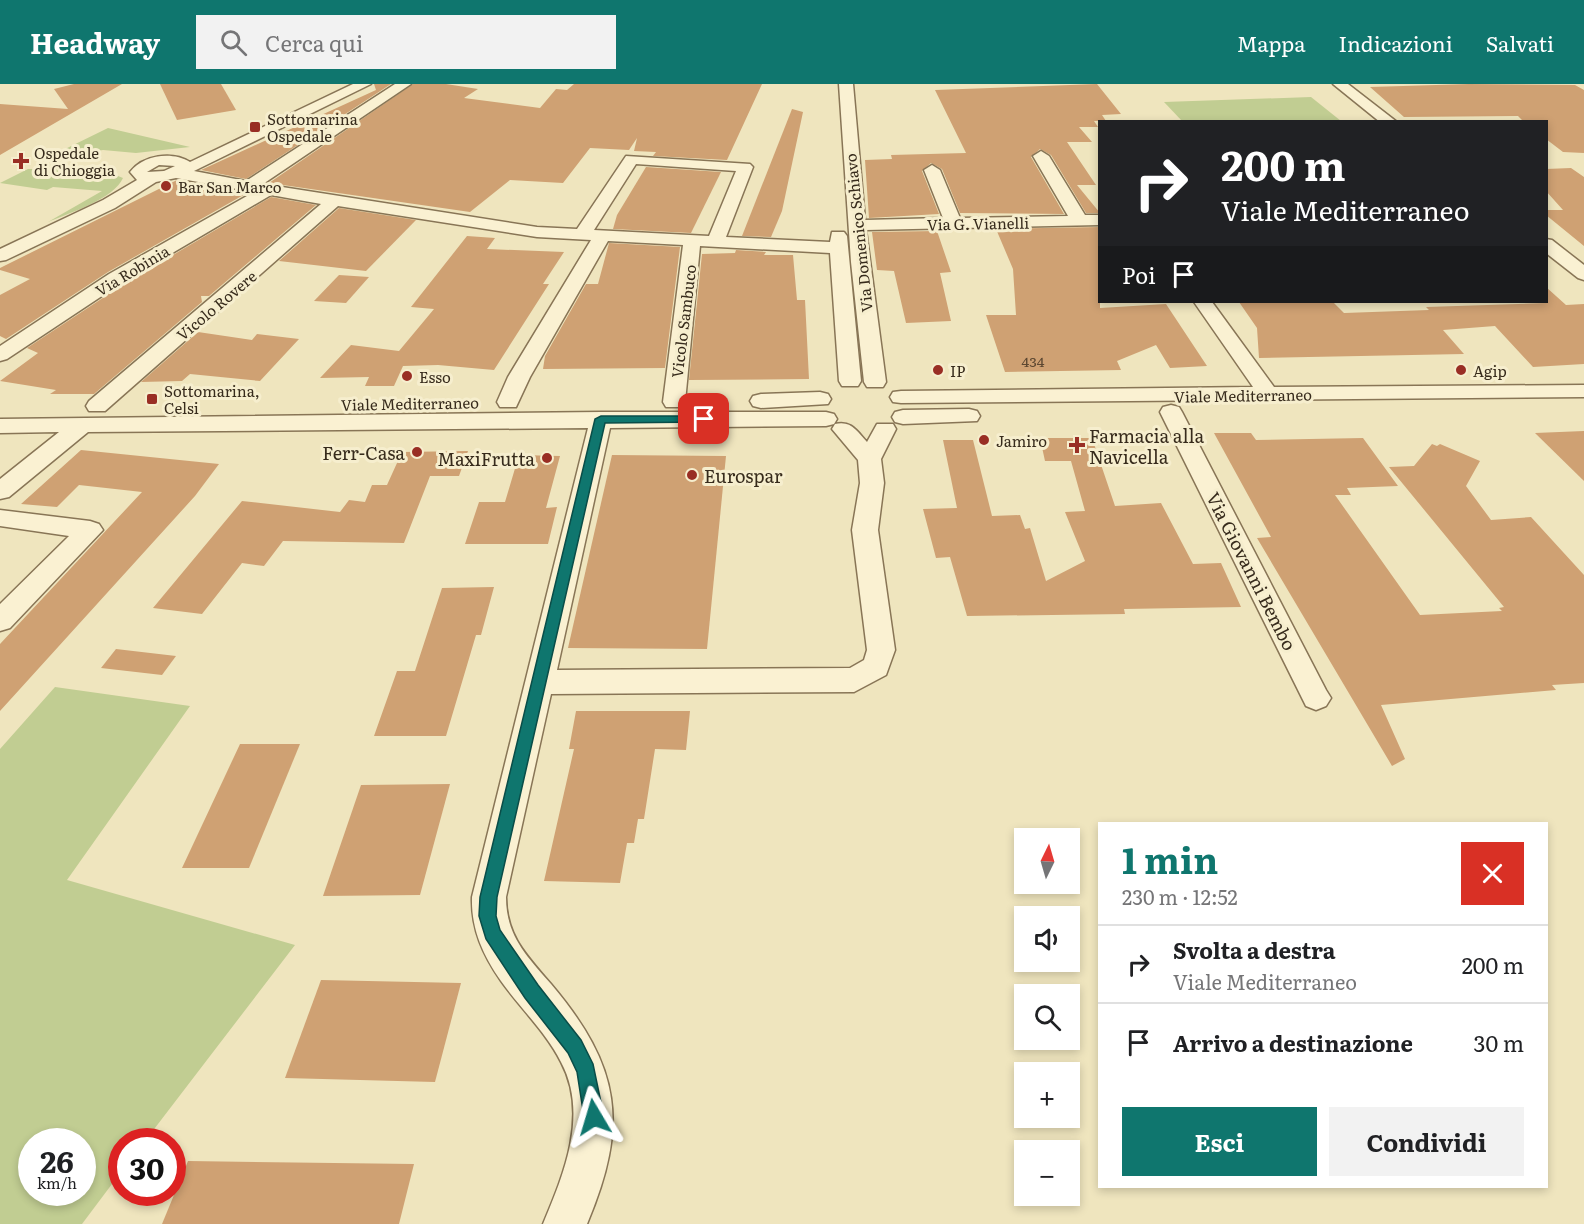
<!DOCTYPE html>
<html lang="it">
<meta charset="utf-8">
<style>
body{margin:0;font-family:Literata,serif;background:#f2f2f2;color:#202124;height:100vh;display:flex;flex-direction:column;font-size:22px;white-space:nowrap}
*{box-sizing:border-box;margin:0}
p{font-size:20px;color:#757577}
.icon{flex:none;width:33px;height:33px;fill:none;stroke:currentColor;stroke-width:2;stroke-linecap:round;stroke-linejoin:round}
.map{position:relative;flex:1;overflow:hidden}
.drawer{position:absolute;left:1098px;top:738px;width:450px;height:366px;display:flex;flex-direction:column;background:#fff;border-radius:0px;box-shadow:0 3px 9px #0003}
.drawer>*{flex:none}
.banner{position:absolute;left:1098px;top:36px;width:450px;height:183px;border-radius:0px;box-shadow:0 3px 9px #0003;background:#202124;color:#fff;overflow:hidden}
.needle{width:39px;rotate:5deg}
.fabs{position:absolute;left:1014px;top:744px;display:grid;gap:12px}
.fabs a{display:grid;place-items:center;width:66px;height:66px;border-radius:0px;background:#fff;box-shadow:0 3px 9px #0003;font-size:30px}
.speed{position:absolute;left:18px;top:1044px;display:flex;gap:12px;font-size:30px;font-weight:700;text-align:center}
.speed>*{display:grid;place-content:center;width:78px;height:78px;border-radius:50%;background:#fff;box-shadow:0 3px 9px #0003;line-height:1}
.speed small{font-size:15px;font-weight:400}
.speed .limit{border:9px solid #d22;background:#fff;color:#111}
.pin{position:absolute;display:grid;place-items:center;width:51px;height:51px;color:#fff;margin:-26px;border-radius:12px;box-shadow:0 3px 9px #0006}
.me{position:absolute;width:66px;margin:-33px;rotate:353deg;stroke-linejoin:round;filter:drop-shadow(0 0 4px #0008)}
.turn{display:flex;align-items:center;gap:21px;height:126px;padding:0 24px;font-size:27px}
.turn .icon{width:78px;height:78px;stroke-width:2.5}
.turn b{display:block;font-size:42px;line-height:51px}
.then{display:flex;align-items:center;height:57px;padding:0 24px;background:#0003;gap:12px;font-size:22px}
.round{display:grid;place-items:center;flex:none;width:63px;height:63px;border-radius:0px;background:#f2f2f2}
.headline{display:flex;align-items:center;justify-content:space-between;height:102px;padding:0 24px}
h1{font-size:36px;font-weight:700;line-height:45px;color:#0f766e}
.button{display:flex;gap:12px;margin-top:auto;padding:12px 24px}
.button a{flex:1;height:69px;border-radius:0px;background:#0f766e;color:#fff;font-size:24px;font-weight:700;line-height:69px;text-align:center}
.button a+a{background:#f2f2f2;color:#202124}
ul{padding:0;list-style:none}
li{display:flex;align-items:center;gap:18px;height:78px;padding:0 24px;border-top:2px solid #e0e0e0}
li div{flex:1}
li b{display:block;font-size:22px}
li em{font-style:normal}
header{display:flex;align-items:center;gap:36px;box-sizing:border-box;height:84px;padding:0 30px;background:#0f766e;color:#fff}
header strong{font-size:28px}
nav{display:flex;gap:33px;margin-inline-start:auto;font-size:21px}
.search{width:420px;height:54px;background:#f2f2f2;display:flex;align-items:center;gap:15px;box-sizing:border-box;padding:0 21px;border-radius:0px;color:#757577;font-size:22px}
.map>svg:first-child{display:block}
</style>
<header>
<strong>Headway</strong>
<div class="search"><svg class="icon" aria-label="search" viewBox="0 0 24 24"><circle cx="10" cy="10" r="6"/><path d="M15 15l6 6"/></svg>Cerca qui</div>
<nav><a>Mappa</a><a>Indicazioni</a><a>Salvati</a></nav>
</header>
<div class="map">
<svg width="1584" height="1140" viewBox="0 0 1584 1140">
<rect width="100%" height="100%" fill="#efe5be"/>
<g fill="#c1cd92" fill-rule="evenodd">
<polygon points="1311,13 1341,37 1182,37 1164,18"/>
<polygon points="108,44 190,63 136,69 103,66 78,70 57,69"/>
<path d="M28 85H60L72 89 108 88 123 94C114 115 69 129 48 138L102 107 53 103 47 106 0 99Z"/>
<path d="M55 603 190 622 67 796 295 861 145 1057 122 1058 121 1088 82 1140H0V665ZM32 1058H82V1108H32Z"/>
</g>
<g fill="#cfa173">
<polygon points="74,0 122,0 0,71 0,20 68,25 54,5"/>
<polygon points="160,0 221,0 236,26 177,36"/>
<polygon points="374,0 391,0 246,95 201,86 376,6"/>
<polygon points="413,0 446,0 478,5 464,14 540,24 556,5 567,6 574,0 762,0 727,76 653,72 656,68 634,67 637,54 629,66 590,64 563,99 510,96 470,128 269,99"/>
<polygon points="1097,0 1121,30 1102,31 1106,37 1094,37 1098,43 1079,43 1092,58 1067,58 1096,101 1077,101 1100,129 1086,129 1051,71 1040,65 1031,73 1064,130 960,129 942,85 931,79 922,87 939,130 869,134 865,76 892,75 891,71 966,69 935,6"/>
<polygon points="1469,0 1575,1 1584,6 1584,69 1563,68 1546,55 1546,38 1524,38 1518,32 1404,33 1370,3"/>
<polygon points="792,25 803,28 782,127 771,153 742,152"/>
<polygon points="646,83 721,88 691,149 613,145 617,131"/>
<polygon points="1571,84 1584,93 1584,162 1546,131 1546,126 1563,126 1546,107 1546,85"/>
<polygon points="177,96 247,109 108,188 6,255 0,252 0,211 30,195 0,186 0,184"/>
<polygon points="271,113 316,121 209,212 201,212 202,218 94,310 50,310 56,306 0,297 38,269 27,264 124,200"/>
<polygon points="339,124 416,136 366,187 279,177"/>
<polygon points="1100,143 1100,224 1166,220 1207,282 1170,284 1156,261 1117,277 1121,286 1005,288 986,231 1016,231 1013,185 996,145"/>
<polygon points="937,147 951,188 940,189 951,237 906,239 894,187 877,186 872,148"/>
<polygon points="467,152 495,154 487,165 564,168 543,200 549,200 494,286 438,281 403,282 394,302 365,302 369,293 320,294 351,261 399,267 434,225 411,223"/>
<polygon points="609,159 680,163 665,284 543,285 545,272 586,200 598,200"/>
<polygon points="736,166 766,168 764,171 793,171 797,216 805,216 809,295 689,296 702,170 735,169"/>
<polygon points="339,191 369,193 346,219 314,217"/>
<polygon points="1546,203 1566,221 1584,220 1584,280 1533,283 1495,242 1443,246 1464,270 1259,274 1257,244 1239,218 1333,218 1344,229 1429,226 1426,223 1546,219"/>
<polygon points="198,248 252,256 257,250 299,255 260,297 190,290 182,297 141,298"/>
<polygon points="1584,347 1584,397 1535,349"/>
<polygon points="1214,349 1251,349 1256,356 1363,354 1398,402 1347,404 1351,411 1335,411 1420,531 1502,527 1499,524 1504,523 1389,383 1414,382 1432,360 1437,362 1440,360 1480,377 1466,402 1491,436 1531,433 1584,491 1584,599 1552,601 1556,606 1381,621 1405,675 1392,682 1257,454 1271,453"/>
<polygon points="1040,354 1092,354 1115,422 1161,419 1193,480 1221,479 1241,523 1124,525 1125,530 967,532 950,473 936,474 923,425 957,424 943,356 973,356 992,432 1020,431 1025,445 1030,444 1046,497 1085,477 1065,428 1085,427 1071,377 1045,377"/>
<polygon points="81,366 219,380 195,412 0,627 0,560 142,408 79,401 57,423 21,420"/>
<polygon points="468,367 459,392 430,392 404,459 283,457 264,482 242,479 202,530 153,524 242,417 340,428 349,416 365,418 372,401 387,401 402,368"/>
<polygon points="519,371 560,372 546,424 557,423 548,460 465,460 479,418 505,418"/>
<polygon points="612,371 726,372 707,565 568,564"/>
<polygon points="494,503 481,551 476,551 446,652 374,652 397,587 415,587 442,504"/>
<polygon points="116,565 176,572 162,591 101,584"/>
<polygon points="576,627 690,627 686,666 655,665 644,735 638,735 634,759 627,759 620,799 544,797 574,665 569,665"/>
<polygon points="240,660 300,660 249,784 182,784"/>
<polygon points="450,700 420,811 323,812 361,701"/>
<polygon points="321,896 461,899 435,998 285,994"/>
<polygon points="188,1077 414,1080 399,1140 162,1140"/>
</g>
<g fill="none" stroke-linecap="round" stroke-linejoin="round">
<g stroke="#887556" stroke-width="3">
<g id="minor">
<path d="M353 0H371L194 87 246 97 395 0H411L263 100 537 143 577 145 626 72 750 80 753 83 726 153 830 158 832 148H844L847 152 861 297 858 302H842L839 297 830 169 700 162 685 318 682 323H666L663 318 683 161 608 157 530 293 516 323H500L497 318 508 293 591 156 537 153 338 122 105 327H89L86 322 89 317 321 120 271 111 123 198 7 275 0 277V262L109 190 254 108 176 94 156 98 115 124 6 176 0 177V165L103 116 137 96 130 88C143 71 172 67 190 78ZM636 80 736 87 709 152 594 146ZM159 81 175 82 164 87 147 88Z"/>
<polygon points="839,0 853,0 865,136 943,134 924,86 932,81 940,86 960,134 1068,132 1033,72 1041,67 1049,72 1085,131 1100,131 1100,141 866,146 886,298 883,303 867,303 864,298 851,178"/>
<polygon points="1333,0 1348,0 1397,38 1380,38"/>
<polygon points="1546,155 1552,156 1584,181 1584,196 1578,194 1546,169"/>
<polygon points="1194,218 1212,218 1274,303 1584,301 1584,313 901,319 893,318 890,313 893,308 901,307 1253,303"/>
<polygon points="820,308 828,310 831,315 828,320 761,324 753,322 750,317 753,312 761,310"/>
<polygon points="1171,321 1179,323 1182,328 1326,606 1331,614 1326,622 1316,626 1306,622 1160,328 1163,323"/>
<polygon points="969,325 977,327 980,332 977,337 903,340 895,338 892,333 895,328 903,326"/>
<path d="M601 328H826L834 330 837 335 834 340 826 342 610 344 557 586 850 584 864 576 867 566 852 446 860 399 858 376 832 345 835 340C851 336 857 347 867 358L877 340H893L896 345 881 375 884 399 878 446 895 566 886 591 854 608 551 610 506 813C506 852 527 872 551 900 621 983 629 1040 587 1140H543C564 1090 589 1030 561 978 546 948 520 924 501 897 483 871 471 845 472 813L588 344 88 348 9 413 0 415V395L59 348 0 349V335Z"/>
<polygon points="0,426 90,437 99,440 103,446 10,544 0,547 0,520 69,452 0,442"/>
</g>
</g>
<use href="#minor" fill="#faf1d2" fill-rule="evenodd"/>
</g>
<polygon fill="#0f766e" stroke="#0a4d48" stroke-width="1.5" points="601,332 704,332 709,335 704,338 605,339 497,813 496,832 500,846 538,901 581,956 593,980 604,1033 601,1040 594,1043 587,1040 584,1033 577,988 568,969 525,914 486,855 479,832 480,813 595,335"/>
<g fill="#992e24" stroke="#f6eece" stroke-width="2">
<rect x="249" y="37" width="12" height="12" rx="3"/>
<path d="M18 68h6v6h6v6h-6v6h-6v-6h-6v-6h6z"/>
<circle cx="166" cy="102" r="6"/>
<circle cx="938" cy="286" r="6"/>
<circle cx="1461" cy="286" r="6"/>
<circle cx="407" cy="292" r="6"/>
<rect x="146" y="309" width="12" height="12" rx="3"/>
<circle cx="984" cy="356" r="6"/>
<path d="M1074 352h6v6h6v6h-6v6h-6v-6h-6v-6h6z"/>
<circle cx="417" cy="368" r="6"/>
<circle cx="547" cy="374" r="6"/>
<circle cx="692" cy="391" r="6"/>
</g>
<g text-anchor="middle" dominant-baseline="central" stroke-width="6" stroke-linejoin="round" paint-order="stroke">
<g font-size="14" fill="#5d4832">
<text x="1033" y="277">434</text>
</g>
<g font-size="15" fill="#372b1c" stroke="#f6eece" text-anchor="start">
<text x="267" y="34">Sottomarina<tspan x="267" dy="17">Ospedale</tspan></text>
<text x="34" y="68">Ospedale<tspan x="34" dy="17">di Chioggia</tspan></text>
<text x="178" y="102">Bar San Marco</text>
<text x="950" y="286">IP</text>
<text x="1473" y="286">Agip</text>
<text x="419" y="292">Esso</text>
<text x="164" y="306">Sottomarina,<tspan x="164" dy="17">Celsi</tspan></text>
<text x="996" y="356">Jamiro</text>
</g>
<g font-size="15" fill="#372b1c" stroke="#f6eece">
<text transform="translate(978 139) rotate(-1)">Via G. Vianelli</text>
<text transform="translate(858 149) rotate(-96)">Via Domenico Schiavo</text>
<text transform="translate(132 186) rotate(-31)">Via Robinia</text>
<text transform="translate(216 221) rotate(-40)">Vicolo Rovere</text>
<text transform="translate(683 237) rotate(-83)">Vicolo Sambuco</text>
<text transform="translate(1243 311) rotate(-1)">Viale Mediterraneo</text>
<text transform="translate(410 319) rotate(-1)">Viale Mediterraneo</text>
</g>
<g font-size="18" fill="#372b1c" stroke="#f6eece" text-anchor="start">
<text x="1089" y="351">Farmacia alla<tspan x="1089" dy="21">Navicella</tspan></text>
<text x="405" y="368" text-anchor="end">Ferr-Casa</text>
<text x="535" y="374" text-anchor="end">MaxiFrutta</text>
<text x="704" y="391">Eurospar</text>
</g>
<g font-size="18" fill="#372b1c" stroke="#f6eece">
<text transform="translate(1252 487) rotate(63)">Via Giovanni Bembo</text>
</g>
</g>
</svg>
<div class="fabs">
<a><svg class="needle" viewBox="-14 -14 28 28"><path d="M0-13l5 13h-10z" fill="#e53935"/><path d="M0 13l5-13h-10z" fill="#757577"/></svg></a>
<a><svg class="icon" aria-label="sound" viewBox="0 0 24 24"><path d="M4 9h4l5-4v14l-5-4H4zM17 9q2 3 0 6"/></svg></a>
<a><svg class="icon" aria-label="search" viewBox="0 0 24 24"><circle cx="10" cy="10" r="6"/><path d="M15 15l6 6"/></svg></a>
<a>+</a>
<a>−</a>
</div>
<div class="speed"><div>26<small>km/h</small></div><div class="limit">30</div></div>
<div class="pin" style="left:704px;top:335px;background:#d93025"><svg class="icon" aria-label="arrive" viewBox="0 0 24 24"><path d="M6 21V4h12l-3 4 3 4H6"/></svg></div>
<svg class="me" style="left:594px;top:1033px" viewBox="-20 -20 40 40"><path d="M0-17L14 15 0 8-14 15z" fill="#0f766e" stroke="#fff" stroke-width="4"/></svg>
<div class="banner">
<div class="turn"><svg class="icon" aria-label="right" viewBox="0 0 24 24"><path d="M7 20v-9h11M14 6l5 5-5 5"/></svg><div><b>200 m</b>Viale Mediterraneo</div></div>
<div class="then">Poi<svg class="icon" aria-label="arrive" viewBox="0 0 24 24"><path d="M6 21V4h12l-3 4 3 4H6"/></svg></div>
</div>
<section class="drawer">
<div class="headline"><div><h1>1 min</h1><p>230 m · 12:52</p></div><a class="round" style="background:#d93025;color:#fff"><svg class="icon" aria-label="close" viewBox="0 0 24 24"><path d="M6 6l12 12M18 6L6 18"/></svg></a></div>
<ul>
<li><svg class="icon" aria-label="right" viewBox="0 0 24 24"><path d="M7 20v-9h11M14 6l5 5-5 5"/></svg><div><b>Svolta a destra</b><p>Viale Mediterraneo</p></div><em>200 m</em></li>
<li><svg class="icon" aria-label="arrive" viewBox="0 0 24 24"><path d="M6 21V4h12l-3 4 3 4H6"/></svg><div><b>Arrivo a destinazione</b></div><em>30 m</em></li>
</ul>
<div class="button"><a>Esci</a><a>Condividi</a></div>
</section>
</div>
